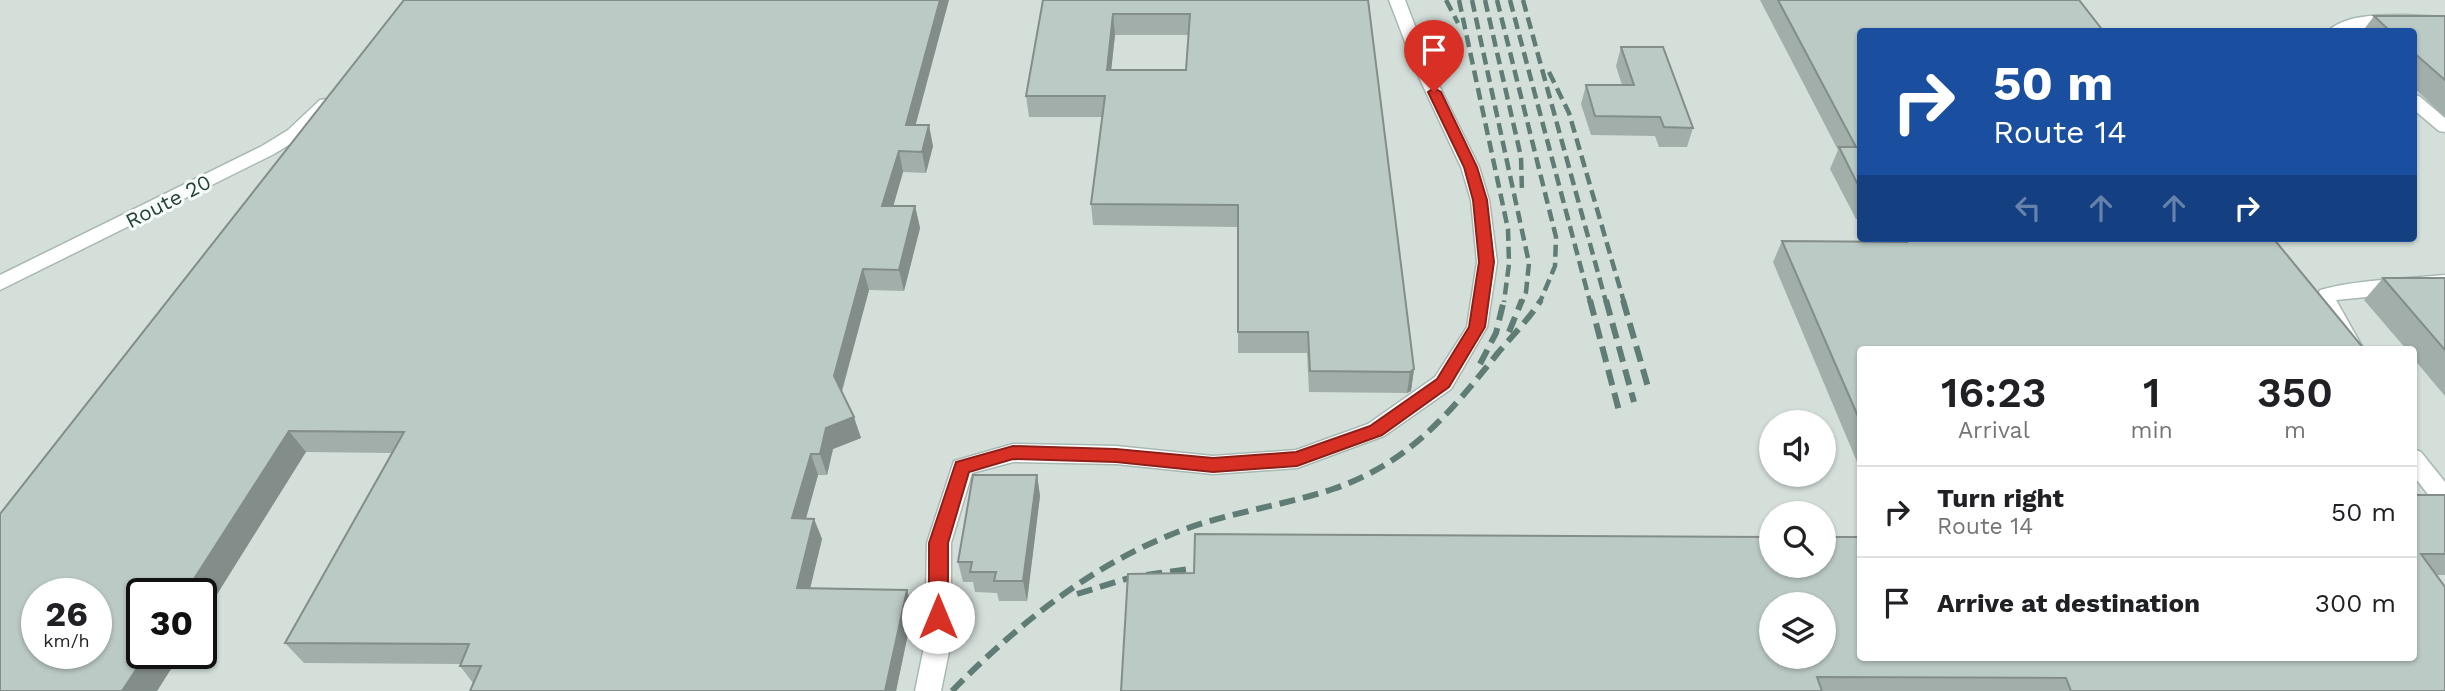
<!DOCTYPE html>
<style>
body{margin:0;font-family:"Work Sans",sans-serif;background:#f2f2f2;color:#202124;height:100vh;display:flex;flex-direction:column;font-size:26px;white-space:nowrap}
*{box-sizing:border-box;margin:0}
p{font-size:23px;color:#757577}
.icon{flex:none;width:38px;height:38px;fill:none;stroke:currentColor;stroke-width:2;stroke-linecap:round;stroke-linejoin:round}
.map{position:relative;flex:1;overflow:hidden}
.details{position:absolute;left:1857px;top:346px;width:560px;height:315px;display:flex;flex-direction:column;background:#fff;border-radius:7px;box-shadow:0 2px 5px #0004}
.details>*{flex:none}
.hud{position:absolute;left:1857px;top:28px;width:560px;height:214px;border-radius:7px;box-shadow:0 2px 5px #0004;background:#1a4fa0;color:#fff;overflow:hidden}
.fabs{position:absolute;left:1759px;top:410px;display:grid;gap:14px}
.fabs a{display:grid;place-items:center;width:77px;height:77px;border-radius:50%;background:#fff;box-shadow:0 2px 5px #0004;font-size:35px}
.speed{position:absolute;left:21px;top:578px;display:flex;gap:14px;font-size:35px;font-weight:700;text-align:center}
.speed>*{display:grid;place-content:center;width:91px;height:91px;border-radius:50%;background:#fff;box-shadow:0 2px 5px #0004;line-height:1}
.speed small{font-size:18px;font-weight:400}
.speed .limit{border:4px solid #111;border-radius:10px;background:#fff;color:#111}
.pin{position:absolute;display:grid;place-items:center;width:60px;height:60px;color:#fff;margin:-72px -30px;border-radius:50% 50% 50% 0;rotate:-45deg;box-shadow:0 0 7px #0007}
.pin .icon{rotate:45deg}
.me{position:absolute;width:77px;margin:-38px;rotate:0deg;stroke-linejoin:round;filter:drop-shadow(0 0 5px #0008)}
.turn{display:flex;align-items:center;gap:24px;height:147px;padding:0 21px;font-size:32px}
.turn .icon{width:91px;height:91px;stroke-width:2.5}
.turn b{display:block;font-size:49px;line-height:60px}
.lanes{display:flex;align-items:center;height:66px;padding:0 21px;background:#0003;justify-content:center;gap:35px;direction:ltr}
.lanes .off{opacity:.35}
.eta{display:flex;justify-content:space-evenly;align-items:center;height:119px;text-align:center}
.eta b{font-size:42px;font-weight:600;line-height:49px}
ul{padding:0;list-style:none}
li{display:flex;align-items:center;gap:21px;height:91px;padding:0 21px;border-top:2px solid #e0e0e0}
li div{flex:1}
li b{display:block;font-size:26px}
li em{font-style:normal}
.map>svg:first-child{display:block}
</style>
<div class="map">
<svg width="2445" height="691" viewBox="0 0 2445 691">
<rect width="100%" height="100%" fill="#e6efeb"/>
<path fill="#d4dfda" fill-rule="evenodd" d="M0 0H2445V691H0ZM1860 32H2413V238H1860ZM1860 350H2413V658H1860ZM1771 422H1824V474H1771ZM1771 513H1824V565H1771ZM37 593H96V653H37ZM142 593H201V653H142ZM1771 604H1824V656H1771Z"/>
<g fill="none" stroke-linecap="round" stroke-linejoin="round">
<g stroke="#a8b8b2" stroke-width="3">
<g id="minor">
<polygon points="1389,0 1405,0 1433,73 1479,167 1489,200 1497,262 1487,327 1451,389 1384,436 1297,468 1213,474 1116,464 1013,462 972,473 951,543 951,642 941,691 915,691 925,642 927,543 954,461 1013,444 1116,446 1213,456 1296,450 1368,424 1435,377 1467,327 1477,262 1471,200 1461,167 1417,73"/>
<path d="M2404 15 2445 17V27L2388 25 2349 32H2327C2345 14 2381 15 2404 15Z"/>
<polygon points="2413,95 2419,96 2445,118 2445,132 2439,131 2413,109"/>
<polygon points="326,99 335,104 332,108 300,138 274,154 0,290 0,275 262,146 288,130 320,100"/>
<path d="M2445 275V289L2336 300 2364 350H2342L2316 300 2320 290C2360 279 2404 279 2445 275Z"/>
<polygon points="2413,449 2421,452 2445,482 2445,508 2437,506 2413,475"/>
</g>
</g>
<use href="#minor" fill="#fff" fill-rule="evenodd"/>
<g stroke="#5f7d75" stroke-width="4.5" stroke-dasharray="12 6" stroke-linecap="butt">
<polyline points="1446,0 1458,23"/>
<polyline points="1459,0 1508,229 1509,264 1504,302"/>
<polyline points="1472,0 1529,263 1526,292 1522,302"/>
<polyline points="1485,0 1521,157 1522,192"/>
<polyline points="1497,0 1556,237 1555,266 1540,302"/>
<polyline points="1510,0 1590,302"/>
<polyline points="1523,0 1606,302"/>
<polyline points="1549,72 1569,113 1624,302"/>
</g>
<g stroke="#5f7d75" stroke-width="6" stroke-dasharray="16 8" stroke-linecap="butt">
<polyline points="1590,300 1619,411"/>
<polyline points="1606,300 1634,402"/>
<polyline points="1623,300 1648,387"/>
<polyline points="1509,332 1522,300"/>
<polyline points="1480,364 1496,333 1504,300"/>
<polyline points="1077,594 1132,577 1190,569"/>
<path d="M952 691C1015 627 1086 569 1170 535 1222 513 1279 507 1333 489 1409 463 1449 414 1497 354 1512 336 1529 319 1541 300"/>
</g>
</g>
<g fill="#a1aea9" fill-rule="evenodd">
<path d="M1043 0H1368L1414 369 1411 391 1407 393 1309 392 1307 353H1238V227L1093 225 1091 204 1102 117H1029L1026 96ZM1115 35H1189L1186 70H1111Z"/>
<polygon points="1760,0 2079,0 1860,32 1860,220 1856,219 1830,169 1838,150"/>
<polygon points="2374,16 2445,16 2445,117 2413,87 2413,32 2362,32"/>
<polygon points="1621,47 1693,128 1687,147 1659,147 1655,136 1591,135 1581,104 1586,85 1622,85 1616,66"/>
<polygon points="916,125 933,146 926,173 903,172 893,206 915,206 920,228 904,291 869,290 842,392 861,438 833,449 827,475 818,475 806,519 814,519 822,539 810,589 913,610 896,691 470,691 473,683 460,666 461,664 304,663 285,643 393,453 306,452 142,653 181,653 157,691 0,691 0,514"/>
<polygon points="1883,238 2273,238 1860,350 1860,469 1773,262 1782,241 1885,242"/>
<polygon points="2383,278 2445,278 2445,396 2413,358 2413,350 2407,350 2364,300"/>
<polygon points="1037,475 1040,496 1027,601 999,601 997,593 975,592 973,582 963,582 958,562"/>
<polygon points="2413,495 2445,495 2445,575 2436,575 2445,691 1121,691 1860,658"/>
</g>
<g fill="#838d89">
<polygon points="940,0 949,0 910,146 906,125"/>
<polygon points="1113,14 1115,35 1109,90 1107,70"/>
<polygon points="929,125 933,146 926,173 922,152"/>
<polygon points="899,151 903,172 887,228 882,206"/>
<polygon points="915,206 920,228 904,291 899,270"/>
<polygon points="863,269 869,290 840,397 834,376"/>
<polygon points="1414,369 1411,391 1407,393 1410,372"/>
<polygon points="854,417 861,438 833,449 827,475 820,454 826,428"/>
<polygon points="289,431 306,452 201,620 201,593 185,593"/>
<polygon points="811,454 818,475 800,539 792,518"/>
<polygon points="1037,475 1040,496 1027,601 1023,581"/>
<polygon points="814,519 822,539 805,609 797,588"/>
<polygon points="907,590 913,610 896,691 885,691"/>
<polygon points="147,653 181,653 157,691 122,691"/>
</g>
<g fill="#bbcac4" stroke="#838d89" stroke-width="2" fill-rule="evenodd">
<path d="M404 0H940L906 125H929L922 152 899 151 882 206H915L899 270 863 269 834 376 854 417 826 428 820 454H811L792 518 814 519 797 588 907 590 885 691H470L481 666H460L469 644 285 643 404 432 289 431 185 593H142V653H147L122 691H0V514ZM37 593H96V653H37Z"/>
<path d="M1043 0H1368L1414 369 1410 372 1310 371 1308 332H1238V205L1091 204 1105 96H1026ZM1113 14H1190L1186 70H1107Z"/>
<polygon points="1778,0 2079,0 2104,32 1860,32 1860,189 1839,147 1856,147"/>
<polygon points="2374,16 2445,16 2445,80 2413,52 2413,32 2391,32"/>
<polygon points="1621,47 1663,47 1693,128 1664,127 1660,117 1595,116 1586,85 1634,85"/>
<polygon points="1905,238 2273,238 2365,350 1860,350 1860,421 1782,241 1907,242"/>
<polygon points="2383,278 2445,278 2445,350"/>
<polygon points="973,475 1037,475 1023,581 994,581 996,572 970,572 972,562 958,562"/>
<path d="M2413 495H2445V554H2421L2445 587V691H2071L2066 678 1817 677 1822 691H1121L1128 574 1194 573 1195 534 1771 537V565H1824V537H1860V658H2413ZM1771 604H1824V656H1771Z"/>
</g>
<polygon fill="#d93025" stroke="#8d1f18" stroke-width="2" points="1434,88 1441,92 1477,167 1487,200 1494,262 1485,327 1449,387 1382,435 1297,466 1213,472 1116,462 1013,459 969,472 948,543 948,617 945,623 938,625 931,623 929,617 929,543 956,462 1013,446 1116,449 1213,458 1296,452 1370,426 1437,379 1469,327 1479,262 1473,200 1464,167 1428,92"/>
<g text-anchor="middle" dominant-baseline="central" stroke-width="6" stroke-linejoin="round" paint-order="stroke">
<g font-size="21" fill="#24423a" stroke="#f7fbf9">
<text transform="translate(168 201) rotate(-27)">Route 20</text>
</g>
</g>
</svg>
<div class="fabs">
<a><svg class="icon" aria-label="sound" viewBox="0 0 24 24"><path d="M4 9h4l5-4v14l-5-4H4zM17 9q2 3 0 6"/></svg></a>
<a><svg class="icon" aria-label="search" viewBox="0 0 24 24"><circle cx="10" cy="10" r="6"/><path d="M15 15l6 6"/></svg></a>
<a><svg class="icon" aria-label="layers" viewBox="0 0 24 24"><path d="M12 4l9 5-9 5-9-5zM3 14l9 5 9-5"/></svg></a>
</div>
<div class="speed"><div>26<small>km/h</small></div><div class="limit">30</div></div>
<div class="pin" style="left:1434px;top:92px;background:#d93025"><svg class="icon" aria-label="arrive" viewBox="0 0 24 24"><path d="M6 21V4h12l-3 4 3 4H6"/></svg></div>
<svg class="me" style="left:938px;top:617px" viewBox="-20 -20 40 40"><circle r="19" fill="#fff"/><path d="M0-13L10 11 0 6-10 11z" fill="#d93025"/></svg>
<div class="hud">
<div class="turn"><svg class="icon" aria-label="right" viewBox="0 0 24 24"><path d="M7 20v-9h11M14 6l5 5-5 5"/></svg><div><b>50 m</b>Route 14</div></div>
<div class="lanes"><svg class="icon off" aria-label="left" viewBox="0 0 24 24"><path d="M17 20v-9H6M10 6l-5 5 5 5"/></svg><svg class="icon off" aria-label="ahead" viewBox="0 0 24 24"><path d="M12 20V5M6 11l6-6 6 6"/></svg><svg class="icon off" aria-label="ahead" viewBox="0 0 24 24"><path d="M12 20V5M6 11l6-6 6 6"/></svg><svg class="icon" aria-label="right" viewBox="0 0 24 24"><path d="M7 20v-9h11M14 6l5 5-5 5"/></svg></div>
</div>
<section class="details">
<div class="eta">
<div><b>16:23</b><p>Arrival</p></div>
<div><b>1</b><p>min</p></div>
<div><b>350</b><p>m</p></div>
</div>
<ul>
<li><svg class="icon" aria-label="right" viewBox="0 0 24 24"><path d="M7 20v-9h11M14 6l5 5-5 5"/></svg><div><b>Turn right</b><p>Route 14</p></div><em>50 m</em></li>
<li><svg class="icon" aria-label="arrive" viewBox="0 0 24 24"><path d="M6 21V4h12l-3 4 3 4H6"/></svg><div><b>Arrive at destination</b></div><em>300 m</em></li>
</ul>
</section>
</div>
